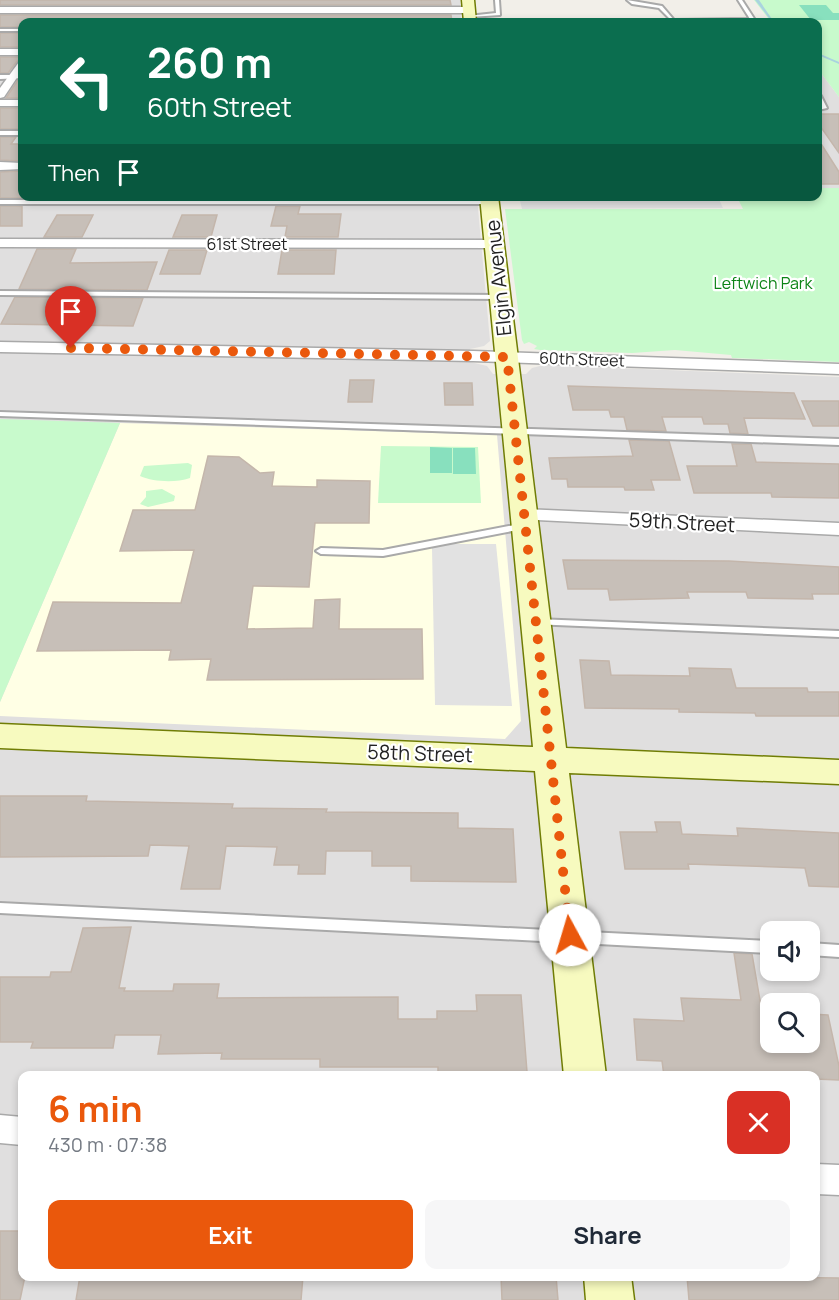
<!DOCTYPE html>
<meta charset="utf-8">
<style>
body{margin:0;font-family:Manrope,sans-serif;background:#f6f6f7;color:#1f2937;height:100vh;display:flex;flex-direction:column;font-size:22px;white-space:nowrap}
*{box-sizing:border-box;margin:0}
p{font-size:20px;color:#747a83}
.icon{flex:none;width:33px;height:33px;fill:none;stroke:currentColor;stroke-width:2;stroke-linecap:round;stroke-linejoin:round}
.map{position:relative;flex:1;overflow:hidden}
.side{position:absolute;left:18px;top:1071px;width:802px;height:210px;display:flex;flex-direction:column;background:#fff;border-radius:12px;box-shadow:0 3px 9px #0003}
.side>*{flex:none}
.guide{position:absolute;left:18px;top:18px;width:804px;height:183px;border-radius:12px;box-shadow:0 3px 9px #0003;background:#0b6e4f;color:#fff;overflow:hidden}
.fabs{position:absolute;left:760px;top:921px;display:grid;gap:12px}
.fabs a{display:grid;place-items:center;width:60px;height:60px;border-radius:12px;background:#fff;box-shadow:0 3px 9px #0003;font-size:30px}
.pin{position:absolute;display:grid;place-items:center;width:51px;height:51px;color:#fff;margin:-62px -26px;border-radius:50% 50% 50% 0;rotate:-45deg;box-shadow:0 0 6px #0007}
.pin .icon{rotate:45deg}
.me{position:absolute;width:66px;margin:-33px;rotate:354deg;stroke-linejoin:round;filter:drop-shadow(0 0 4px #0008)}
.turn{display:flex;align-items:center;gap:21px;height:126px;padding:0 30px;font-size:27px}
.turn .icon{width:78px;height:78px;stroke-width:2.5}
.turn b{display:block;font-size:42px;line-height:51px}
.then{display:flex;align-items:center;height:57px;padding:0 30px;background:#0003;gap:12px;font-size:22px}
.round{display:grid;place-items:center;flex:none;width:63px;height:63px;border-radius:12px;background:#f6f6f7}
.head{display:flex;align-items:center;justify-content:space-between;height:102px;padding:0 30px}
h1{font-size:36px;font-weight:700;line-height:45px;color:#ea580c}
.cta{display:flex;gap:12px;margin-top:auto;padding:12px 30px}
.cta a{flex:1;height:69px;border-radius:12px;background:#ea580c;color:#fff;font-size:24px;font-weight:700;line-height:69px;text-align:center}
.cta a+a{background:#f6f6f7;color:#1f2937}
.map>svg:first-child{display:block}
</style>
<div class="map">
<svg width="839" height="1300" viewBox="0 0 839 1300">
<rect width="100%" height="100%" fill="#f2efe9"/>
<g fill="#e0dfdf" fill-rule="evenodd">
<path d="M0 0H460L461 22H22V196L477 197 490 341 484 346 470 349V362L487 366 493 374H526L532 368 544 365 839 377V1300H0ZM771 932H810V970H771ZM771 1004H810V1042H771ZM22 1076H816V1276H22Z"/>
<polygon points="818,69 839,97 839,188 818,188"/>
</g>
<polygon fill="#ffffe5" points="120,423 497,435 521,721 505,739 0,716 0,702"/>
<g fill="#c8facc">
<polygon points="754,0 839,0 839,97 818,69 818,22 771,22"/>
<polygon points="818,188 839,188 839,362 732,358 731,355 675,350 632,353 540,350 534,349 537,346 529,342 524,344 522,340 505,209 743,209 737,197 818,196"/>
<polygon points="0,419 120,423 0,702"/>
<polygon points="381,446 478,447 481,503 378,503"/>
<path d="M188 463 192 465 190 478C175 483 154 482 140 476L144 466Z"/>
<polygon points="162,489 175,496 174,501 148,507 140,504 146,497 146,491"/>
</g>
<g fill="#88e0be">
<polygon points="799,5 826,5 833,13 839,13 839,20 811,20"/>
<polygon points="430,447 452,448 452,473 430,473"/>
<polygon points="453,448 475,448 476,474 453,474"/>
</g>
<g fill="#e2e2e2">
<polygon points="519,197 718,197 723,208 522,209"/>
<polygon points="451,544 496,544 512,706 435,705 432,548"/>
</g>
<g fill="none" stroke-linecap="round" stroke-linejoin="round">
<g fill="#aad3df" fill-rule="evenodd">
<polygon points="755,0 759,0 774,22 772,22"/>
<polygon points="818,53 839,62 839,64 818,55"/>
</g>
</g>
<g fill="#c7bfb8" stroke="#c4b6ab" stroke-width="1.5">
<polygon points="0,0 450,0 451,5 0,5"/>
<polygon points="0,15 451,15 452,22 22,22 22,27 0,27"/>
<rect x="0" y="33" width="22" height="14"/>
<polygon points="0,57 22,57 22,59 17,61 8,73 0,73"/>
<polygon points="18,80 22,80 22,98 6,98"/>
<polygon points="0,108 22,108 21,129 0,129"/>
<polygon points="818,114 839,114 839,153 818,123"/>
<polygon points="0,137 16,137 11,144 22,144 22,161 0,160"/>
<polygon points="818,139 839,172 839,184 818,184"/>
<polygon points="22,171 22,198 0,198 0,172"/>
<rect x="0" y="206" width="22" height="20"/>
<polygon points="276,206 300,206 298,214 341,214 338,237 285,237 287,226 271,226"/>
<polygon points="57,215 93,215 82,237 44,237"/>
<polygon points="182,215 217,215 211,237 173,237"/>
<polygon points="37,249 76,249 70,263 157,262 147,290 19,289"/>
<polygon points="169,250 207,250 200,274 160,274"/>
<polygon points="282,250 336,250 334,274 278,274"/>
<polygon points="15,297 143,298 133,326 1,324"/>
<polygon points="350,380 374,380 372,402 348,402"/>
<polygon points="444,383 472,383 473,405 445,405"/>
<polygon points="568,386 794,393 805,419 744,418 748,434 730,433 728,424 704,424 702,417 662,417 666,431 627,430 624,417 611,417 609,410 573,410"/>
<polygon points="802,401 839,401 839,426 813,426"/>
<polygon points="629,440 669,441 680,480 651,480 654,490 625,490 624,487 568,487 567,479 552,479 549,458 633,456"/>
<polygon points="732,444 751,444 756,462 839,464 839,498 772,497 771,493 694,493 687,466 737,466"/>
<polygon points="208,456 239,457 260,473 274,472 272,486 317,487 317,480 370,481 369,523 315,523 309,587 253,586 247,629 313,628 315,600 340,599 339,629 422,629 423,679 207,680 211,659 169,660 171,650 37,651 53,602 181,603 194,550 120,551 133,510 195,510"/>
<polygon points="563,560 729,561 839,567 839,594 812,594 813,599 748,598 746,592 687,592 689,598 610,600 608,589 568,589"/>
<polygon points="580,660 609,661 611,675 690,676 689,668 731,669 736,688 807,688 808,692 839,692 839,716 756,716 755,713 679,712 679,709 585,708"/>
<polygon points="0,796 87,796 86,801 233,804 232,808 327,809 326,812 458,813 458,828 513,829 516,882 411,881 411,866 372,866 372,851 326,851 325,874 298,874 299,865 274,865 277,847 226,846 220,889 181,889 189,846 150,845 148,856 0,857"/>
<polygon points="655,822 680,822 682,834 738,836 737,828 839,833 839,887 809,886 805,868 688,864 689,869 625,869 620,832 657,832"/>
<polygon points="131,927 119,988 125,988 124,991 173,991 174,984 219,984 217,998 398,997 398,1019 437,1019 437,1011 477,1011 476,995 521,995 527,1072 438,1072 438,1067 320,1067 320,1059 221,1059 222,1053 158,1054 161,1035 115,1035 113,1048 31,1048 33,1042 0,1042 0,977 50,977 51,972 71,972 83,928"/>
<polygon points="734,953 752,954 762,1012 771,1012 771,1042 810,1042 810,1014 828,1015 839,1066 839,1080 816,1079 816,1076 664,1076 662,1061 637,1060 634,1019 684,1021 681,998 741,1000"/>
<polygon points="0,1231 22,1231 22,1276 25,1276 20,1300 0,1300"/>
<polygon points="80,1276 303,1276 301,1300 76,1300"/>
<polygon points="501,1276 556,1276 558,1300 502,1300"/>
<polygon points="687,1276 839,1278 839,1300 689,1300"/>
</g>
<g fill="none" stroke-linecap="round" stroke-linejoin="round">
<g stroke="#a9a9a9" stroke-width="4">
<g id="lane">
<polygon points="495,0 499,0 500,15 470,17 468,16 496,13"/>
<polygon points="627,0 662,6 674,20 750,19 738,0 742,0 755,20 673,22 659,8 632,4"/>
<rect x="0" y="29" width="22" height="2"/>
<polygon points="0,75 22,75 22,78 0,79"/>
<polygon points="818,94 821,96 827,108 818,110 818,107 822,106 818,99"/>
<rect x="0" y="131" width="22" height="4"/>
<polygon points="0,200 490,200 493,202 490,204 0,204"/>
<polygon points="0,291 500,295 504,297 500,299 0,295"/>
<polygon points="0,412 839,439 839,445 0,416"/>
<polygon points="525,523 530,526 528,528 383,556 321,554 316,551 321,548 383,550"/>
<polygon points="536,619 839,631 839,637 532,624 531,622"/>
<polygon points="0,903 771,941 771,953 0,913"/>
<polygon points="810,943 839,945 839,957 810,955"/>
</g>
</g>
<g stroke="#a9a9a9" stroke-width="3">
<g id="street">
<polygon points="0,7 469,7 473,10 469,13 0,13"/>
<rect x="0" y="49" width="22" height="6"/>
<polygon points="22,61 22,70 4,97 0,98 0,88 19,62"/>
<rect x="0" y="100" width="22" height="6"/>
<polygon points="0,162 22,163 22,169 0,170"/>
<polygon points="0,239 495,240 502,244 495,248 0,247"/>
<polygon points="0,342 473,351 839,364 839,374 473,361 0,352"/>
<polygon points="524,509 839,523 839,535 517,519 515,515 517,511"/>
<polygon points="0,1115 22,1117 22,1145 0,1143"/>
<polygon points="816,1164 839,1165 839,1195 816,1194"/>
</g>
</g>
<g stroke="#707d05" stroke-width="3">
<g id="secondary">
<polygon points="462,0 474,0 476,22 464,22"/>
<polygon points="480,196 498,196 566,748 839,760 839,784 569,773 606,1076 564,1076 535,771 0,748 0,724 533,747"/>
<polygon points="584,1276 631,1276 634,1300 586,1300"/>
</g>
</g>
<use href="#lane" fill="#fff" fill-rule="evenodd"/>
<use href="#street" fill="#fff" fill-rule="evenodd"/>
<use href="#secondary" fill="#f7fabf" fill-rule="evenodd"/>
</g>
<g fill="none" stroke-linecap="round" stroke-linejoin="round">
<polyline stroke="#ea580c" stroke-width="10" stroke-dasharray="0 18" points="71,348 507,357 570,935"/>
</g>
<g text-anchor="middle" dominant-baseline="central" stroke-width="4.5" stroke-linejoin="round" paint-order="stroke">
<g font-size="16" fill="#222" stroke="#fff">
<text x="247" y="244">61st Street</text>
<text transform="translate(582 359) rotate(2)">60th Street</text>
</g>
<g font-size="16" fill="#0c8416" stroke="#fff">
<text x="763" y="283">Leftwich Park</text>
</g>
<g font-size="20" fill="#222" stroke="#fff">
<text transform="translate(498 278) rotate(-96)">Elgin Avenue</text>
<text transform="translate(682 522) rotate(3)">59th Street</text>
<text transform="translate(420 753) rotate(2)">58th Street</text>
</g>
</g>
</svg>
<div class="fabs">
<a><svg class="icon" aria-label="sound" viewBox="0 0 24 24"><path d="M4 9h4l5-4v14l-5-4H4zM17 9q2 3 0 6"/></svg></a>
<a><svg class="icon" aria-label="search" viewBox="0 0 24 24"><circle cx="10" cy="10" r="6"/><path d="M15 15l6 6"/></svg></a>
</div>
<div class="pin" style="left:71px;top:348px;background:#d93025"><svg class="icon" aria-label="arrive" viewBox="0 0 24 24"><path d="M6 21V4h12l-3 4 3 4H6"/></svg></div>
<svg class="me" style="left:570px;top:935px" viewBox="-20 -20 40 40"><circle r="19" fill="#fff"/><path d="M0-13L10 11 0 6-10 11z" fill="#ea580c"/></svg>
<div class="guide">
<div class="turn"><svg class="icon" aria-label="left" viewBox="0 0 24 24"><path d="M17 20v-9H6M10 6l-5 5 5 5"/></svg><div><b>260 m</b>60th Street</div></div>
<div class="then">Then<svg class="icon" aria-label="arrive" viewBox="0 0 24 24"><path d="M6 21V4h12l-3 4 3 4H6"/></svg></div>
</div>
<section class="side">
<div class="head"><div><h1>6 min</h1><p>430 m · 07:38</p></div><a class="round" style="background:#d93025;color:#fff"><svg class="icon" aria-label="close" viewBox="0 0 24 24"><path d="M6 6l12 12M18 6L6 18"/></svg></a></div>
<div class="cta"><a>Exit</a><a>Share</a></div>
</section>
</div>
